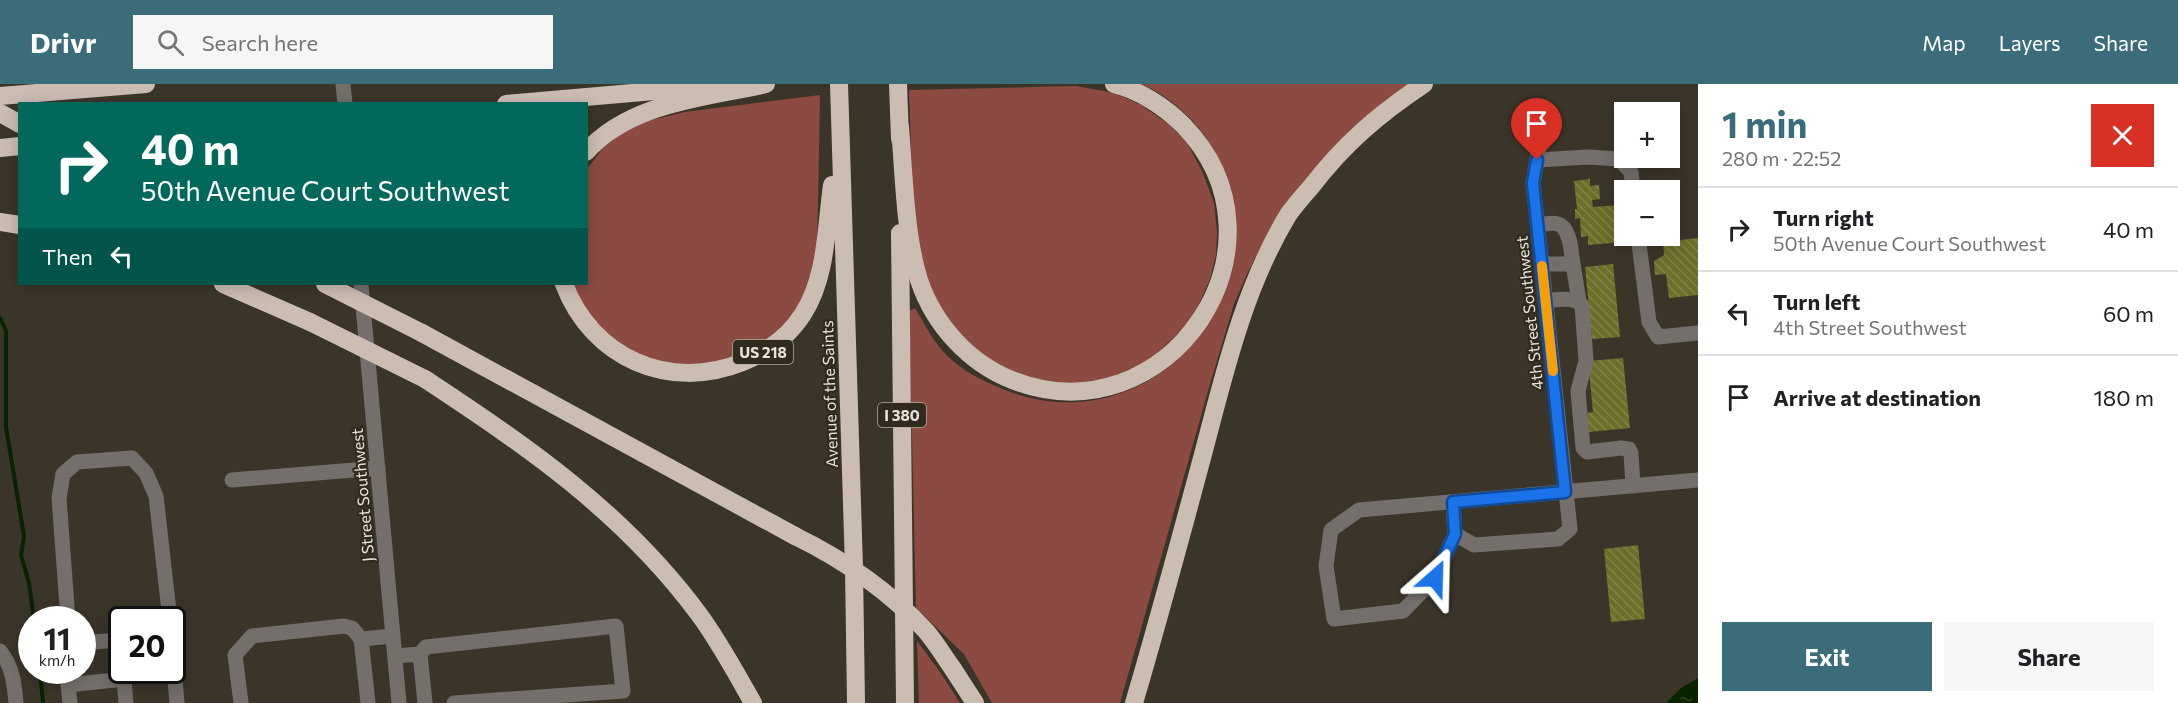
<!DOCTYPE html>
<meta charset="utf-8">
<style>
body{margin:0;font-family:Commissioner,sans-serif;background:#f6f6f6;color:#202124;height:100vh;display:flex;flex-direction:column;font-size:22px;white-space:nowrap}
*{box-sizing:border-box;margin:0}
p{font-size:20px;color:#757577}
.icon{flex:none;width:33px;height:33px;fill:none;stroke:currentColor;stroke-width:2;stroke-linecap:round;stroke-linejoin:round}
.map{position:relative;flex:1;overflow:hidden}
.sheet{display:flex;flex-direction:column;background:#fff;width:480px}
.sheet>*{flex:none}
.guide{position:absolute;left:18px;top:18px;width:570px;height:183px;border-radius:0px;box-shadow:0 3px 15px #0003;background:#00695c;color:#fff;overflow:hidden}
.tools{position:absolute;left:1614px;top:18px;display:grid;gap:12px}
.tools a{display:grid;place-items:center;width:66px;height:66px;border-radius:0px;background:#fff;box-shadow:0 3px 15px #0003;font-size:30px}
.speed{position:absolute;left:18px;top:522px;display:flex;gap:12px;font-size:30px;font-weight:700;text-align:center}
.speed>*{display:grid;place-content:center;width:78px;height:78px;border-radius:50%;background:#fff;box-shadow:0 3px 15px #0003;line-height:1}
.speed small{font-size:15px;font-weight:400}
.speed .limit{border:3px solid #111;border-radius:9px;background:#fff;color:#111}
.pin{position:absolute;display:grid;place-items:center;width:51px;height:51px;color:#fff;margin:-62px -26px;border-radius:50% 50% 50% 0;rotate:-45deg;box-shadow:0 0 6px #0007}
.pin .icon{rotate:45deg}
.me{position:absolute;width:66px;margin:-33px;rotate:25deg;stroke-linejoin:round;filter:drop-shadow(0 0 4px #0008)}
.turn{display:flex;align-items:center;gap:21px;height:126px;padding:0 24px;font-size:27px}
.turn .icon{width:78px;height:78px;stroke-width:2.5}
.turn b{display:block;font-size:42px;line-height:51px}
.then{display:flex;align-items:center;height:57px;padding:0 24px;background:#0003;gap:12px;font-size:22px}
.round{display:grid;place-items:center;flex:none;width:63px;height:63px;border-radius:0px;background:#f6f6f6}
.overview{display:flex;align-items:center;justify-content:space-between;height:102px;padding:0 24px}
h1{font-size:36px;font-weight:700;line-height:45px;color:#3a6c7a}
.button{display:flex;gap:12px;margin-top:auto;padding:12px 24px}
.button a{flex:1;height:69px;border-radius:0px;background:#3a6c7a;color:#fff;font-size:24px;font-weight:700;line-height:69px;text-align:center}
.button a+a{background:#f6f6f6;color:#202124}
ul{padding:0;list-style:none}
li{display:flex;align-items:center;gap:18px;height:84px;padding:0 24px;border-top:2px solid #e0e0e0}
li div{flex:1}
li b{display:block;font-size:22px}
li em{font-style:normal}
header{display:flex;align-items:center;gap:36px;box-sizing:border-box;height:84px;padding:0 30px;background:#3a6c7a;color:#fff}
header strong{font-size:28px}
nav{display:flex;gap:33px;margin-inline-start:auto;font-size:21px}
.search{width:420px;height:54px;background:#f6f6f6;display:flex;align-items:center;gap:15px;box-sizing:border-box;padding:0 21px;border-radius:0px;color:#757577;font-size:22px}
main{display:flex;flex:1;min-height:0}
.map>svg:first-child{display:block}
</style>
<header>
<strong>Drivr</strong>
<div class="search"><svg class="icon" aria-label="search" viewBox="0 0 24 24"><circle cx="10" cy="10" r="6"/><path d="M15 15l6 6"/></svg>Search here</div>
<nav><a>Map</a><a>Layers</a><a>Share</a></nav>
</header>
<main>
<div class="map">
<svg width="1698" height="619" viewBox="0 0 1698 619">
<defs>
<pattern id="water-ripples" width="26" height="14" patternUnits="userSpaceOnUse" patternTransform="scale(1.5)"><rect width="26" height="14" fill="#092200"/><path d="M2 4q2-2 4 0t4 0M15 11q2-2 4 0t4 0" fill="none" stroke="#2d4225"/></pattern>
<pattern id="building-back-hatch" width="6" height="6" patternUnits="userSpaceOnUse" patternTransform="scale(1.5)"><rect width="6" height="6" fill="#6d6e2a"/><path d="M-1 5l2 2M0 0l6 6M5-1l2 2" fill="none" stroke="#828348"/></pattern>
</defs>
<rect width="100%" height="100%" fill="#3b3529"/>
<g fill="#8b4b42">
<path d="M1141 0H1411L1383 18 1332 65 1263 159 1247 190 1234 220 1210 300 1120 619H992L964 570 916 524 909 227 915 224C923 237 931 254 942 266 956 283 978 295 998 303 1141 367 1282 219 1220 78 1205 45 1175 14 1141 0Z"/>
<polygon points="1076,2 1115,9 1141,21 1170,41 1187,59 1202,87 1214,119 1217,148 1216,171 1210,195 1192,236 1149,277 1104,296 1077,301 1010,291 982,275 943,235 919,172 912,97 909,6"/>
<polygon points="820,11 817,169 808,204 799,221 790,234 767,256 734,275 682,282 631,269 587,232 571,200 586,200 587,85 603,64 622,49 647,37 685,28"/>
<polygon points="917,557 940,588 960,619 919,619"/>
</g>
<polygon fill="url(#water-ripples)" points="1698,594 1698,619 1666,619 1681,604"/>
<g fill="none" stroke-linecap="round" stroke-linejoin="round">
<g stroke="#092200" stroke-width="4">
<polyline points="0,234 6,247 6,343 24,452 21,471 29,499 34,536"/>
<polyline points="40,586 43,619"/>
</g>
</g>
<g fill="url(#building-back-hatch)">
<polygon points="1590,95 1590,102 1599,101 1600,115 1592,116 1593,123 1620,121 1623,158 1588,161 1588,152 1581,153 1580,134 1575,135 1575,125 1577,125 1574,97"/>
<polygon points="1698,154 1698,211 1669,214 1666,190 1655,191 1654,177 1664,171 1663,158"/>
<polygon points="1613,180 1620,253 1592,255 1585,183"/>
<polygon points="1623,274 1630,344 1589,348 1587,329 1593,328 1588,277"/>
<polygon points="1638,461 1645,535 1611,538 1604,465"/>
</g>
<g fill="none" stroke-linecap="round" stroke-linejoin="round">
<g stroke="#756f6b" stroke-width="15">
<polyline points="343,0 345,20"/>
<polyline points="1537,76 1588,73 1619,75 1631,88 1633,106"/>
<path d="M1538 141C1543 140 1552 138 1558 140 1571 144 1571 169 1573 180"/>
<polyline points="1638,152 1649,238 1658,253 1698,249"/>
<polyline points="1542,180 1573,180 1579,217"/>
<polyline points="361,200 399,619"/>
<path d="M1545 217C1557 216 1573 212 1582 221L1586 277 1578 307 1583 364 1587 368 1621 364 1629 365 1631 369 1633 402"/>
<polyline points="232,396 378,384"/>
<polyline points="1453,418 1455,450 1474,461 1558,455 1570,445 1533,99 1542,47"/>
<polyline points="1455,450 1435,494 1403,527 1334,535 1326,482 1331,446 1359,426 1698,396"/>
<polyline points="68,536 59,414 63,390 77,378 132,374 146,389 156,412 170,536"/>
<polyline points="82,554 92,558 122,556"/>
<polyline points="172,560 177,619"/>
<path d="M0 567C13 583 14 599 16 619"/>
<polyline points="420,570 425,619"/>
<polyline points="395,572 420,570 426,563 616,542 623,607 454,619"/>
<polyline points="70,619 68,601 124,595 126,619"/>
<polyline points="241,619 235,571 252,552 344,542 352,544 361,555"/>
<polyline points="368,619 361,555 393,552"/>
</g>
<g stroke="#ccbdb3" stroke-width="18">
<polyline points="839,0 854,484 856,619"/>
<polyline points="898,0 900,55"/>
<polyline points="0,12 146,0"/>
<polyline points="506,20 735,0"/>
<polyline points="0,29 20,40"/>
<path d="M900 43C904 92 905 151 919 196 934 241 969 279 1012 296 1168 357 1300 161 1183 41 1165 23 1139 6 1114 0"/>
<polyline points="0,64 20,62"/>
<path d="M586 68C631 18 705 14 766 0"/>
<polyline points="0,138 20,141"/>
<polyline points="900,149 905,619"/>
<polyline points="223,200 310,238"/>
<path d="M564 200C592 274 669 308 743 278 767 268 789 252 803 230 827 193 826 143 832 101"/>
<polyline points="422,249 795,452"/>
<path d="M425 295C528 363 623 428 698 529 719 557 736 589 753 619"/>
<polyline points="953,585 975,619"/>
<path d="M1134 619C1158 538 1180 456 1202 374 1224 291 1243 206 1288 131 1295 121 1303 112 1311 103 1344 60 1379 30 1424 0"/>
</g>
<g stroke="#ccbdb3" stroke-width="18">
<polyline points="325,200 422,249"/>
<polyline points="310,238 425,295"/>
<path d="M795 452C844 476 888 506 926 547 936 559 944 572 953 585"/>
</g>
</g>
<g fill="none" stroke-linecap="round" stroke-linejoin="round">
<g stroke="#114b97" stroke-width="15">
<polyline id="route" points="1435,494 1455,450 1453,418 1565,408 1533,99 1537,76"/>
</g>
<use href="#route" stroke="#1a73e8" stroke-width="10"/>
<polyline stroke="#f59e0b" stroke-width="10" points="1542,182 1553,287"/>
</g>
<g text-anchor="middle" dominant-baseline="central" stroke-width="4.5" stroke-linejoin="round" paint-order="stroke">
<g fill="#312b1f" stroke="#b0aca3" stroke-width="1.5">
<rect x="733" y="256" width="60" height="24" rx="4.5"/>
<rect x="878" y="319" width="48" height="24" rx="4.5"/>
</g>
<g font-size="15" font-weight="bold" fill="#e7e3db">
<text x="763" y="268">US 218</text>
<text x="902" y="331">I 380</text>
</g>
<g font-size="16" fill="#e7e3db" stroke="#312b1f">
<text transform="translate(1529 229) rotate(-96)">4th Street Southwest</text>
<text transform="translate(829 310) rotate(-92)">Avenue of the Saints</text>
<text transform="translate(362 411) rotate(-95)">J Street Southwest</text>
</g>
</g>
</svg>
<div class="tools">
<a>+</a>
<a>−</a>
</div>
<div class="speed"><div>11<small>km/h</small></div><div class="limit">20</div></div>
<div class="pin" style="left:1537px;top:76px;background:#d93025"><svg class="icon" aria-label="arrive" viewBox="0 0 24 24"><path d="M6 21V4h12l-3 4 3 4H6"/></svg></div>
<svg class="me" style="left:1435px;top:494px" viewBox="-20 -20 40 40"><path d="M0-17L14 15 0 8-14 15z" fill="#1a73e8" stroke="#fff" stroke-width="4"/></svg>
<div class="guide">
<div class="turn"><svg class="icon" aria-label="right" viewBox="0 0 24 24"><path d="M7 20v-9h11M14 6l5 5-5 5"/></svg><div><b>40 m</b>50th Avenue Court Southwest</div></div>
<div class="then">Then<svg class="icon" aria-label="left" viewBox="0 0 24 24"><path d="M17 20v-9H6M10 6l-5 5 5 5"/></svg></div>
</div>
</div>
<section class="sheet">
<div class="overview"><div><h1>1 min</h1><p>280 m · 22:52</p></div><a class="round" style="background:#d93025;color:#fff"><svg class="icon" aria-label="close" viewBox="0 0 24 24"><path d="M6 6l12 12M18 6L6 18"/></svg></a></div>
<ul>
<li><svg class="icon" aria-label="right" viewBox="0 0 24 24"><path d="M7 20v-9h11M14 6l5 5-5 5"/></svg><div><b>Turn right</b><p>50th Avenue Court Southwest</p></div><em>40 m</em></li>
<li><svg class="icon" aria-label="left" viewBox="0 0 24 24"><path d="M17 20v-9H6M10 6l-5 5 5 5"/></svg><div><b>Turn left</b><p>4th Street Southwest</p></div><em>60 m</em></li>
<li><svg class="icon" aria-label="arrive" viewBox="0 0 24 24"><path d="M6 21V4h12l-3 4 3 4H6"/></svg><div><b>Arrive at destination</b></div><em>180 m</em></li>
</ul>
<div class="button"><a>Exit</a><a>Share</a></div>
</section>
</main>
